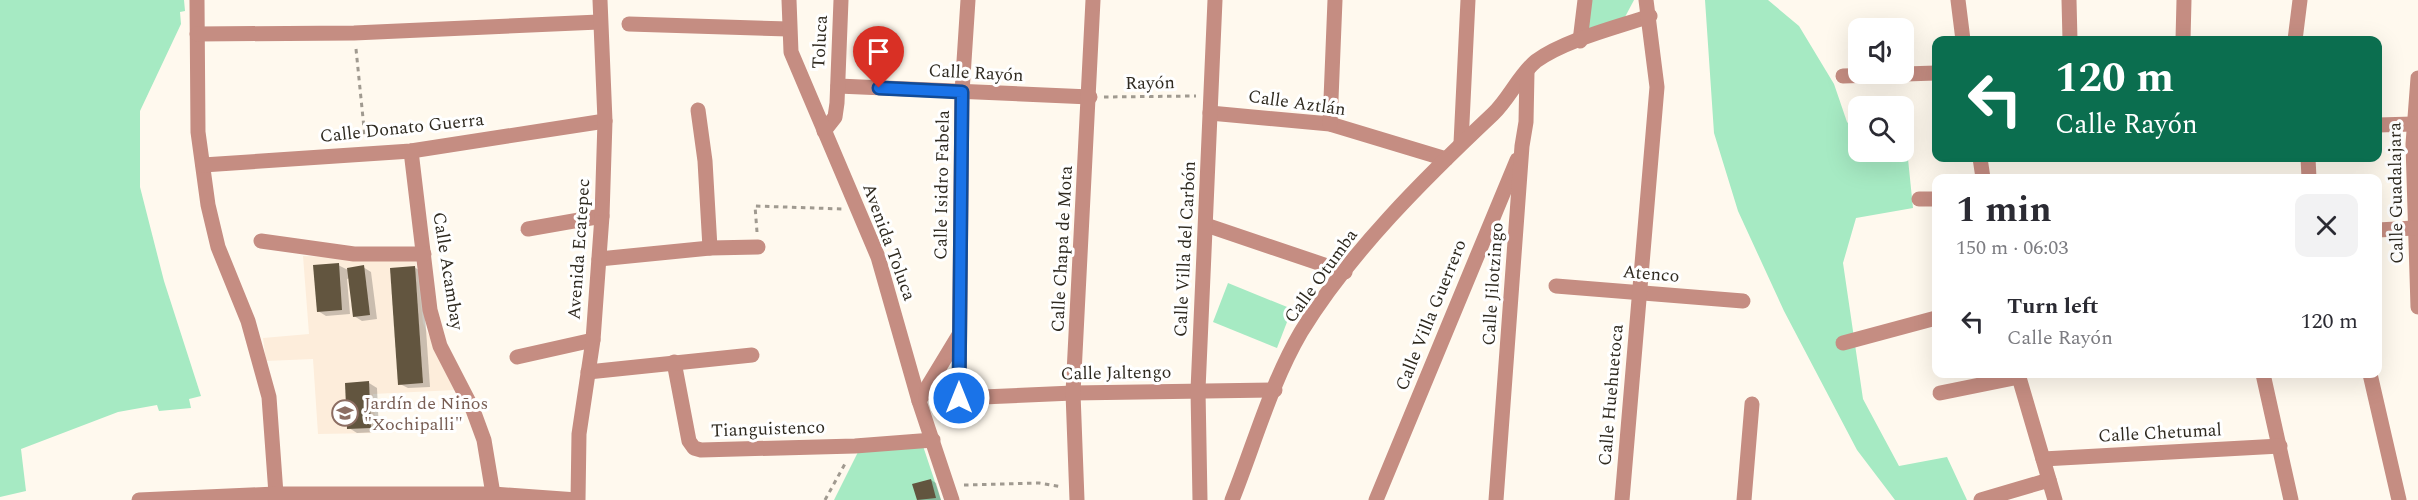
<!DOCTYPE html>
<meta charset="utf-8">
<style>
body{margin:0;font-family:Spectral,serif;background:#f2f2f3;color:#2b2b33;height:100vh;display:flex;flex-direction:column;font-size:22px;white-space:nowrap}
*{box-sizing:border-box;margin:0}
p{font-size:20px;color:#7c7c81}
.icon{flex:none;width:33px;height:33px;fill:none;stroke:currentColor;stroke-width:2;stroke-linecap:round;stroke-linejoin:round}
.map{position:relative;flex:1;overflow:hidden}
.panel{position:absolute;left:1932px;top:174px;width:450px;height:204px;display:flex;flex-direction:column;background:#fff;border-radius:12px;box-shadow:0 6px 24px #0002}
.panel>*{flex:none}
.hud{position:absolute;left:1932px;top:36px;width:450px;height:126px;border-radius:12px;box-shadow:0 6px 24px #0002;background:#0b6e4f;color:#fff;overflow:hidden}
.controls{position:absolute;left:1848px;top:18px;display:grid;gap:12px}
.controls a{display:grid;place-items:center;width:66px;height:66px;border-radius:12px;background:#fff;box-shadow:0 6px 24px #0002;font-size:30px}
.pin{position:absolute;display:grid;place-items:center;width:51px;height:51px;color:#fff;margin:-62px -26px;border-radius:50% 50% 50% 0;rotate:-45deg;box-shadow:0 0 6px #0007}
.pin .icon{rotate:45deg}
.me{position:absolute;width:66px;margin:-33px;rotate:0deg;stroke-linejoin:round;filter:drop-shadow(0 0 4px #0008)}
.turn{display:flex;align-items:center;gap:21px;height:126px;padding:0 24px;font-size:27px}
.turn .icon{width:78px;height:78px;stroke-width:2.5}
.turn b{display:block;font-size:42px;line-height:51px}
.round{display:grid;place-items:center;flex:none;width:63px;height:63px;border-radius:12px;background:#f2f2f3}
.headline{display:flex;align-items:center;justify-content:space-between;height:102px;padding:0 24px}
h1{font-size:36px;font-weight:700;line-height:45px}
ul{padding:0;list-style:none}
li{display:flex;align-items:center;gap:18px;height:90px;padding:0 24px}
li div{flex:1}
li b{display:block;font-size:22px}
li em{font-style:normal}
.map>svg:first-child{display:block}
</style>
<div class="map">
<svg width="2418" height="500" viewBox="0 0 2418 500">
<rect width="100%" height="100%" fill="#fff9ee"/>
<polygon fill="#fdeddb" points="303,256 416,260 423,323 455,390 373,394 376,433 318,434 313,359 266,361 263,338 309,334"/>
<g fill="#a6eac3">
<polygon points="0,0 184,0 185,11 180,12 181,24 140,111 140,187 164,281 201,396 189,399 191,408 159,411 157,405 118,412 21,449 26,491 0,497"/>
<polygon points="1591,0 1634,0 1625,17 1587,30"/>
<polygon points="1705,0 1768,0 1799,26 1834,84 1847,122 1858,134 1858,152 1875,152 1882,160 1908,159 1913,208 1856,218 1843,263 1863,399 1899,466 1947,457 1967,500 1895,500 1857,450 1784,311 1738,211 1714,133"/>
<polygon points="1228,283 1292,309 1277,348 1213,322"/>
<polygon points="922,443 941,500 834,500 858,452"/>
</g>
<g fill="#0003">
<polygon points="338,265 348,270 363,267 371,272 377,319 362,321 354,316 350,278 347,279 350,314 326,316 318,311"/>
<polygon points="414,267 422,272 430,387 408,388 400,384"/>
<polygon points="369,383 377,388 379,432 357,433 349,428"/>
<polygon points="931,480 936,483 941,500 918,500 914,485"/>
</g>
<g fill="#62553f">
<polygon points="339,263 342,310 317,312 313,265"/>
<polygon points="364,265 370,315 353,317 347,268"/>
<polygon points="415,266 423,383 398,385 390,268"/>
<polygon points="369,381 371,428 347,429 345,383"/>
<polygon points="931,479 936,498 917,500 912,484"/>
</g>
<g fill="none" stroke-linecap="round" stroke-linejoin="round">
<g stroke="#a09a90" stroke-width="3" stroke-dasharray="4.5 4.5" stroke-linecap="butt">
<polyline points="356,49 365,138"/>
<polyline points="1104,97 1196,96"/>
<polyline points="757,232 755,206 843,209"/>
<polyline points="964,485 1039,483 1062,487"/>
<polyline points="825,500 846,462"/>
</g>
<g stroke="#c58d82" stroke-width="15">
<polyline points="197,0 198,132 208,205 218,247 248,321 269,397 276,494"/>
<polyline points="968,0 962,92 959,398 1073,393 1275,390"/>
<polyline points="2069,0 2070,40"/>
<polyline points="629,24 789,29"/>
<polyline points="197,34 354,33 599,22"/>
<polyline points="2183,40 2184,0"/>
<polyline points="2295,40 2300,0"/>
<polyline points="1580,41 1585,0"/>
<polyline points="1843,76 1936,73"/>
<polyline points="2418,78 2413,144 2418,307"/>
<polyline points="838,86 1090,97"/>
<polyline points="698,110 705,161 710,248"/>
<polyline points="1210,113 1330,124 1446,159"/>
<polyline points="1330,124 1335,0"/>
<polyline points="2378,125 2413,124"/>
<polyline points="824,131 835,117 837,103 841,0"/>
<polyline points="1461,143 1468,0"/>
<polyline points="411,151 430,310 440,346 473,410 484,440 493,494"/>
<polyline points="2308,158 2309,178"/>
<polyline points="203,165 411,151 605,121"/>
<polyline points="1919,199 1936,199"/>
<polyline points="1206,225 1345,272"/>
<polyline points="528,229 602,216"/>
<polyline points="2378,230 2414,228"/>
<polyline points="261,241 354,254 424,254"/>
<polyline points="599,259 710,248 758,247"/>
<polyline points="1556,286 1743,301"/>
<polyline points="1843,343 1936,318"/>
<polyline points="517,357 593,340"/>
<polyline points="674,362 689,441 694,448 701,450 855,446 933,440"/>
<polyline points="588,372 752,355"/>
<polyline points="2263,374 2291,500"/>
<polyline points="2370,374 2399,500"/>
<polyline points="1940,393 2019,377"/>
<polyline points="919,401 959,335"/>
<polyline points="2043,459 2280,446"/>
<polyline points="139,500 276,494 493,494 577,500"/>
<polyline points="578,500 579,434 593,340 602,216 605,121 600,0"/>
<polyline points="1077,500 1073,393 1093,0"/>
<polyline points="1200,500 1198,390 1215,0"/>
<path d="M1232 500C1254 445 1271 383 1301 332 1349 253 1426 177 1493 114 1509 99 1519 75 1536 61 1565 40 1615 28 1650 16"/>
<polyline points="1376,500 1517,160"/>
<polyline points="1496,500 1522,146 1526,122 1527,72"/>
<polyline points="1622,500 1657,87 1646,0"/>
<polyline points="1744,500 1752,404"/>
<polyline points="1981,500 2049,480"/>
</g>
<g stroke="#c58d82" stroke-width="15">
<polyline points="789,0 791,52 878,257 919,401 952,500"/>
<polyline points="1958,0 1963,40"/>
<polyline points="1980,158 1983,178"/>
<polyline points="2018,374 2055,500"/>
</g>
</g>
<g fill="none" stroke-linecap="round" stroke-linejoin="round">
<g stroke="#114b97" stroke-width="15">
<polyline id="route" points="879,88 962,92 959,398"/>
</g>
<use href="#route" stroke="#1a73e8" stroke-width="10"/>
</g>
<defs>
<g id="school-ring" transform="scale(1.35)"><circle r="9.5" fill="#fff" stroke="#8d6e63" stroke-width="1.5"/><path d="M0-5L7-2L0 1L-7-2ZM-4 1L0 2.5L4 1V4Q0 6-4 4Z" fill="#8d6e63"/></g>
</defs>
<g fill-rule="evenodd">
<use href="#school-ring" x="345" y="413"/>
</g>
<g text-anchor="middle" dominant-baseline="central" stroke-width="6" stroke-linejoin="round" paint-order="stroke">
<g font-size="18" fill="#2f2a20" stroke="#fff">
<text transform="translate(820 42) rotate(-87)">Toluca</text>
<text transform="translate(976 73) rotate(3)">Calle Rayón</text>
<text transform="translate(1150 83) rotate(-1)">Rayón</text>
<text transform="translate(1297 103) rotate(8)">Calle Aztlán</text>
<text transform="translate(402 128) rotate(-6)">Calle Donato Guerra</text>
<text transform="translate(942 185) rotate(-89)">Calle Isidro Fabela</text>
<text transform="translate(2396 193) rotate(-91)">Calle Guadalajara</text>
<text transform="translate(889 242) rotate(70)">Avenida Toluca</text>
<text transform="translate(579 249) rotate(-86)">Avenida Ecatepec</text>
<text transform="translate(1062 249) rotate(-87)">Calle Chapa de Mota</text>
<text transform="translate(1185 249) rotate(-87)">Calle Villa del Carbón</text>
<text transform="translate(448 271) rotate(81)">Calle Acambay</text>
<text transform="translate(1651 274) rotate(5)">Atenco</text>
<text transform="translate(1321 276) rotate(-54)">Calle Otumba</text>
<text transform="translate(1493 284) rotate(-86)">Calle Jilotzingo</text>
<text transform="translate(1431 315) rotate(-68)">Calle Villa Guerrero</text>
<text transform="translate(1116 373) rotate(-1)">Calle Jaltengo</text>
<text transform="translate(1611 395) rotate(-85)">Calle Huehuetoca</text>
<text transform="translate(768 429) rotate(-2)">Tianguistenco</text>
<text transform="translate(2160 433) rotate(-3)">Calle Chetumal</text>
</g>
<g font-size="18" fill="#785e54" stroke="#fff" text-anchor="start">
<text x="364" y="403">Jardín de Niños<tspan x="364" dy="21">"Xochipalli"</tspan></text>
</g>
</g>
</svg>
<div class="controls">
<a><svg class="icon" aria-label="sound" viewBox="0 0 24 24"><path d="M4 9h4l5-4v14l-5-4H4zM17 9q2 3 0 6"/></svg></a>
<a><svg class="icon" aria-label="search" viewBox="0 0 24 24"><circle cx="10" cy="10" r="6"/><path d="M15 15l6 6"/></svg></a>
</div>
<div class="pin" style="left:879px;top:88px;background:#d93025"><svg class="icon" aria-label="arrive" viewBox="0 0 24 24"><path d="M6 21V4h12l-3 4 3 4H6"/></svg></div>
<svg class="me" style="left:959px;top:398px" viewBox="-20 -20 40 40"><circle r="17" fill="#1a73e8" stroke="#fff" stroke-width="3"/><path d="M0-11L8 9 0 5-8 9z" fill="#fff"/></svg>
<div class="hud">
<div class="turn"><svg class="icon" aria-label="left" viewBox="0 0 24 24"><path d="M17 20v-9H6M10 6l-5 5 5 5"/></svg><div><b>120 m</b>Calle Rayón</div></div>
</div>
<section class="panel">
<div class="headline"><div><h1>1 min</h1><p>150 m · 06:03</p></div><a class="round"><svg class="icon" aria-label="close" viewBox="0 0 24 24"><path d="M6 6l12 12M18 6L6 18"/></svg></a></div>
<ul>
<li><svg class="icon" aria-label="left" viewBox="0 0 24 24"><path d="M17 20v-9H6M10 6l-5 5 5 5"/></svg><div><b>Turn left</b><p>Calle Rayón</p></div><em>120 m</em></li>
</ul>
</section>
</div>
